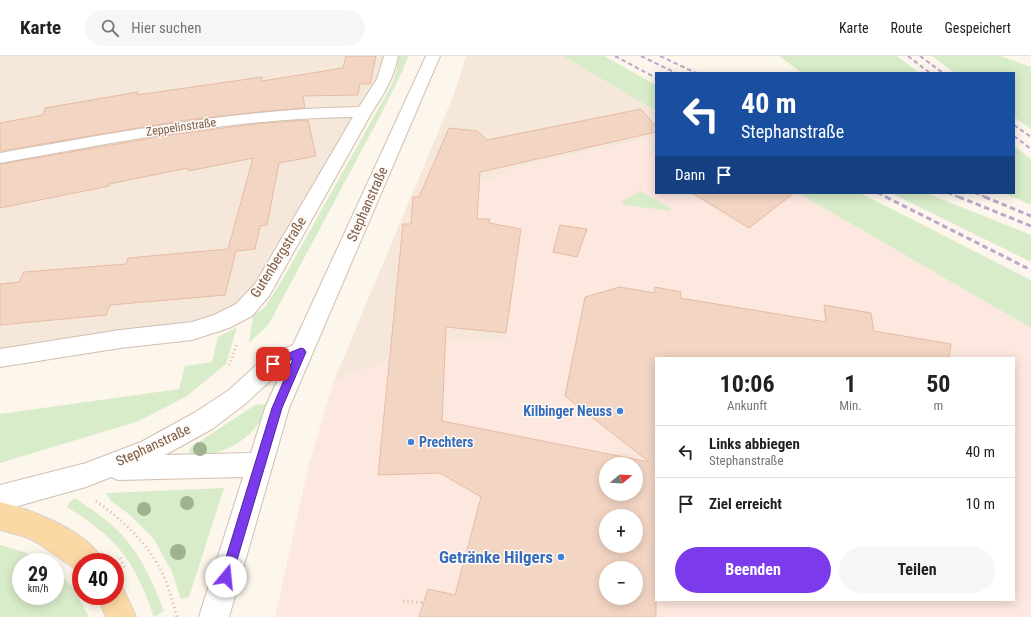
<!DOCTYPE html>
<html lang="de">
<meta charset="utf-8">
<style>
body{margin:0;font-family:"Roboto Condensed",sans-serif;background:#f6f6f6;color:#222;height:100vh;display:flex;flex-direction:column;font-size:15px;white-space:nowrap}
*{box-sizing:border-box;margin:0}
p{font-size:13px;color:#767676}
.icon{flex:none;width:22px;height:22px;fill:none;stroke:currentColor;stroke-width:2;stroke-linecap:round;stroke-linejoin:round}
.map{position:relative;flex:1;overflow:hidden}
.panel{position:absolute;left:655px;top:301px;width:360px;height:244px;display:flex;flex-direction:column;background:#fff;border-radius:0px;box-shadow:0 2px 10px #0003}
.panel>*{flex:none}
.guide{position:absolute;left:655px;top:16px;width:360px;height:122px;border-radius:0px;box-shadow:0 2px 10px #0003;background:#1a4fa0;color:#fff;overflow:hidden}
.needle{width:26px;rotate:72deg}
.controls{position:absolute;left:599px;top:401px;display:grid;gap:8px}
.controls a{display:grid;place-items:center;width:44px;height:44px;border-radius:50%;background:#fff;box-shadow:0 2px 10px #0003;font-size:20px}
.speed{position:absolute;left:12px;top:497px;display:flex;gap:8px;font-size:20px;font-weight:700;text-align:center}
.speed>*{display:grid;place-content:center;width:52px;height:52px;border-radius:50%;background:#fff;box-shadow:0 2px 10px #0003;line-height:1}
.speed small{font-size:10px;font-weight:400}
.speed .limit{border:6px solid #d22;background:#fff;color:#111}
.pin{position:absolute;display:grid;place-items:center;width:34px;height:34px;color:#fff;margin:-17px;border-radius:8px;box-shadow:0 2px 6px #0006}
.me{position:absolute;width:44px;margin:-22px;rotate:17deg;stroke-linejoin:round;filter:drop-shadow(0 0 3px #0008)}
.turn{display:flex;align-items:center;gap:14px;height:84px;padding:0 20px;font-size:18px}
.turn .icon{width:52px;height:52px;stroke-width:2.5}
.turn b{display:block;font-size:28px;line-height:34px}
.then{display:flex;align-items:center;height:38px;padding:0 20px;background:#0003;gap:8px;font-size:15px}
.eta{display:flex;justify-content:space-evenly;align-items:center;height:68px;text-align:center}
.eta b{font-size:24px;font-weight:700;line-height:28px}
.action{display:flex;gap:8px;margin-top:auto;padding:8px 20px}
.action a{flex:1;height:46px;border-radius:24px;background:#7c3aed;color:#fff;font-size:16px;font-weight:700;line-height:46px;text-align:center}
.action a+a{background:#f6f6f6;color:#222}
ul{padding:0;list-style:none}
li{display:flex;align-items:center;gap:12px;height:52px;padding:0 20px;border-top:1px solid #e0e0e0}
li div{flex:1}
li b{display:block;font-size:15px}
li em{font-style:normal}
header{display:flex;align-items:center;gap:24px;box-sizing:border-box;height:56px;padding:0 20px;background:#fff;border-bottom:1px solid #e0e0e0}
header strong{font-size:19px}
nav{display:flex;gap:22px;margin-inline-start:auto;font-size:14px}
.search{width:280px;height:36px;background:#f6f6f6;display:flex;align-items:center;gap:10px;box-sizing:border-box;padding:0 14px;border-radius:22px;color:#767676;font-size:15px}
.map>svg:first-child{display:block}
</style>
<header>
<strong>Karte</strong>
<div class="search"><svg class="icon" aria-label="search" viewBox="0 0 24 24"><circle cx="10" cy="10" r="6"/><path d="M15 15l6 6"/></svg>Hier suchen</div>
<nav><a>Karte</a><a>Route</a><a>Gespeichert</a></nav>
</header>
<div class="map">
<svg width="1031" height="561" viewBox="0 0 1031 561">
<rect width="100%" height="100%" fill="#fdf6ec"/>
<g fill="#f5e8da">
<polygon points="0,0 383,0 382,11 374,32 252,234 233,250 216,258 192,266 122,274 0,293"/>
<polygon points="466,0 563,0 656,55 656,81 509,113 493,125 495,185 519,189 506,284 444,286 442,307 389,308 353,316 333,327 454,38"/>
</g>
<path fill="#fde8e0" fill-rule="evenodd" d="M656 81V137H798L1031 272V561H275L308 412 333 327 353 316 389 308 384 357 442 355 444 307 443 286 506 284 519 189 462 180V139L481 123 493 125 509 113ZM656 302H1014V544H656ZM606 408H636V438H606ZM606 460H636V490H606ZM606 512H636V542H606Z"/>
<g fill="#d8ecc9">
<polygon points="399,0 408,0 402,16 380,60 269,268 249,287 253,260 265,251 284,221 391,30 396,16"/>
<polygon points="563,0 604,0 656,29 656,55"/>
<polygon points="779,0 897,0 919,17 802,17"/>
<polygon points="932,0 1000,0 1031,11 1031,73 1014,61 1014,17 955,17"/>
<polygon points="1014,90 1031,103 1031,149 1004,137 1014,137"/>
<polygon points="640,135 668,151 671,153 670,155 626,149 621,146"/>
<polygon points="798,137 860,137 1031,224 1031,272"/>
<polygon points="891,137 926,137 1031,179 1031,206"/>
<polygon points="237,271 226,308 187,340 139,365 0,407 0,358 179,333 185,310 212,306 218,281"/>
<path d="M264 348 268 350C255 383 224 401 189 399L190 392 255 349Z"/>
<polygon points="224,432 189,541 181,543 172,516 154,483 130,459 111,445 106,437"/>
<path d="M75 442C88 451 102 460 114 471 139 494 152 524 164 555L154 561C142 526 128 495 97 472 88 464 77 458 67 451L69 447Z"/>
<polygon points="0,489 24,496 42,506 21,506 21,540 55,540 55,515 73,531 89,561 0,561"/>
</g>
<g fill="#f3d5c3" stroke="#e6bba3" fill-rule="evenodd">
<polygon points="346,0 376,0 370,28 360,28 358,39 303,40 305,52 268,55 179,65 0,95 0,67 43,59 45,52 138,36 137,39 262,21 262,25 343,12"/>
<path d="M641 53 656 71V76L480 116 477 163H490L489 167 521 173 506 277 446 271 442 365 649 406 565 340 585 241 620 231 654 237 655 231 681 236 680 242 826 266 824 249 871 257 874 275 951 288 949 302H656V561H419L428 533 455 539 481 441 440 417 378 419 403 168H411L413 141H419L449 72 477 75 487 84ZM606 408H636V438H606ZM606 460H636V490H606ZM606 512H636V542H606Z"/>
<polygon points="308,64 316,100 279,107 267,169 260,170 255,193 236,195 225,239 110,249 106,259 0,269 0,228 19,226 24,216 126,208 128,202 228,193 253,102 188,115 188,112 109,128 109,130 0,152 0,108 176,78 264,67"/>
<polygon points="692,137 794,137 749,172"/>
<polygon points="560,169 587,173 577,201 553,196"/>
</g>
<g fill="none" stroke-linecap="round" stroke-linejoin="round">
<g stroke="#d1beb0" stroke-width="2">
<g id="minor">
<path d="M384 0H398C394 22 384 38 372 56L269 240 252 260 229 272 192 284 120 292 0 311V293L120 274 192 266 214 259 236 248 255 228 353 61C234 62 117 86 0 107V97C121 76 236 53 359 51L377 23Z"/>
<path d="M426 0H440L289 352 229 561H199L243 421 118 424 111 421 86 431 0 455V429L86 407 141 386 194 357 229 334 265 301 293 289ZM282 314 265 352 251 397 165 399 212 373 245 348Z"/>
</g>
</g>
<g stroke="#dad1cd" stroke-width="2">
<g id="major">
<path d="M0 446C30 453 91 476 103 506H81V517L38 487 26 481 0 474Z"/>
<polygon points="115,527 122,530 136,561 106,561 97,540 115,540"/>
</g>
</g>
<polyline stroke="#d9b8a5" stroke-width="2.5" stroke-dasharray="1 3" stroke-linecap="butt" points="229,309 237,288"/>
<g stroke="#d9b8a5" stroke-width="3" stroke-dasharray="1 3.5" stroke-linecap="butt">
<path d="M96 445C125 466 150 489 165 523 170 535 173 548 177 561"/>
<polyline points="120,502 125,512"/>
<polyline points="403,545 424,547"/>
</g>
<use href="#minor" fill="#fff" fill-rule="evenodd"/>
<use href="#major" fill="#fbd9a5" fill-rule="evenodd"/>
<g stroke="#b9a8c9" stroke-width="2" stroke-dasharray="4.5 3" stroke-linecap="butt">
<polyline points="615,0 656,22"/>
<polyline points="641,0 676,17"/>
<polyline points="660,0 696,17"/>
<polyline points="908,0 930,17"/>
<polyline points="920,0 943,17"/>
<polyline points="1014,69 1031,81"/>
<polyline points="1014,80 1031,93"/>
<polyline points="878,137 888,142"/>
<polyline points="948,137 961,142"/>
<polyline points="975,137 988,142"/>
</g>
<g stroke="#b9a8c9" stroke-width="3" stroke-dasharray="5.5 3.5" stroke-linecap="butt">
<polyline points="886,141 1031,214"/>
<polyline points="959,141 1031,170"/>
<polyline points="985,141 1031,160"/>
</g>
</g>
<g fill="#a0b28e">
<circle cx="200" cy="393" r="7"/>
<circle cx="187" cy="447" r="7"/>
<circle cx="144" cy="453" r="7"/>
<circle cx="178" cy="496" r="8"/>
</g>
<polygon fill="#7c3aed" stroke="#51269a" points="301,292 304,293 306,296 282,352 232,521 230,526 226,527 221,526 220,521 272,352 293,303 273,312 270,311 268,308 270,305"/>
<g fill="#3f7fe0" stroke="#fffaf3" stroke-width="1.5">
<circle cx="620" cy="355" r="4"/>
<circle cx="411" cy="386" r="4"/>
<circle cx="561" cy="501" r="4"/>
</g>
<g text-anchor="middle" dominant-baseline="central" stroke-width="3" stroke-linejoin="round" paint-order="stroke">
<g font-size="12" fill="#7a5c4d" stroke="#fffaf3">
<text transform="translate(181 71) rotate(-8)">Zeppelinstraße</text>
</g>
<g font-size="14" fill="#7a5c4d" stroke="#fffaf3">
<text transform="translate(367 148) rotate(-66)">Stephanstraße</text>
<text transform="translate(278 201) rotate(-58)">Gutenbergstraße</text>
<text transform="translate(153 389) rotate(-25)">Stephanstraße</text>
</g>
<g font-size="14" font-weight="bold" fill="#366cbe" stroke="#fffaf3" text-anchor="end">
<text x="612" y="355">Kilbinger Neuss</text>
<text x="419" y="386" text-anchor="start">Prechters</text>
</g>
<g font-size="17" font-weight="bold" fill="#366cbe" stroke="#fffaf3" text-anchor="end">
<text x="553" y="501">Getränke Hilgers</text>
</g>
</g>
</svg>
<div class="controls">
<a><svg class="needle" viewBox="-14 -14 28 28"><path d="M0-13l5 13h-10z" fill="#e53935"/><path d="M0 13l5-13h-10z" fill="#767676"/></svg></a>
<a>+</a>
<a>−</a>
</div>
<div class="speed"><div>29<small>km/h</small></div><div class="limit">40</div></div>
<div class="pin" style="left:273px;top:308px;background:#d93025"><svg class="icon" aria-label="arrive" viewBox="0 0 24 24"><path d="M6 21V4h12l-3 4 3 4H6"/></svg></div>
<svg class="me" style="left:226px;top:521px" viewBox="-20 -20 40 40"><circle r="19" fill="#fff"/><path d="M0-13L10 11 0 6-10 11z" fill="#7c3aed"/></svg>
<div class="guide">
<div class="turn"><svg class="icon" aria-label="left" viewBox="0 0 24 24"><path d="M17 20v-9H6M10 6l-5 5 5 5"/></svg><div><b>40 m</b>Stephanstraße</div></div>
<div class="then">Dann<svg class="icon" aria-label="arrive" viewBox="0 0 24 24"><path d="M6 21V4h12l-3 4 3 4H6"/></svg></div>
</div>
<section class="panel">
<div class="eta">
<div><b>10:06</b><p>Ankunft</p></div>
<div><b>1</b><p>Min.</p></div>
<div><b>50</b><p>m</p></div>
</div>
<ul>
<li><svg class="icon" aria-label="left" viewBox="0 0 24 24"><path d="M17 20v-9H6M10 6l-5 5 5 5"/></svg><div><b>Links abbiegen</b><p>Stephanstraße</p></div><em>40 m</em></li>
<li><svg class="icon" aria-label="arrive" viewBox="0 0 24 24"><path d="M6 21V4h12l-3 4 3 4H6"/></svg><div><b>Ziel erreicht</b></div><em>10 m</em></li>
</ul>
<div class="action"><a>Beenden</a><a>Teilen</a></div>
</section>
</div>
